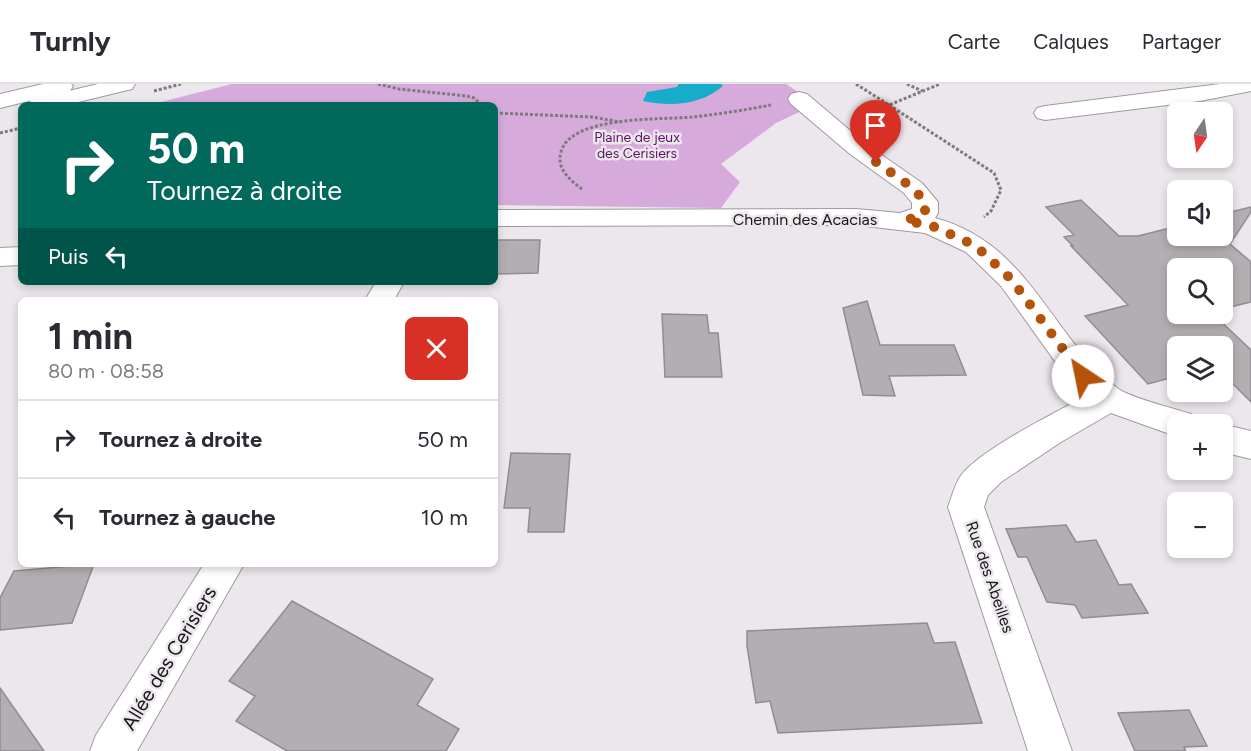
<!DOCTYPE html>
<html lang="fr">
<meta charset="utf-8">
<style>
body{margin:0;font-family:Figtree,sans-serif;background:#f7f7f7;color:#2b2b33;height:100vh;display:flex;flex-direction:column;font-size:22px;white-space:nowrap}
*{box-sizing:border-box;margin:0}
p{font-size:20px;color:#7c7c81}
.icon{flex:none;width:33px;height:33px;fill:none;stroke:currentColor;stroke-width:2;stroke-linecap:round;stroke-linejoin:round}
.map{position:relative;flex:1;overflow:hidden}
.panel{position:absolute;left:18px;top:213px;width:480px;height:270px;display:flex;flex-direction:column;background:#fff;border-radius:9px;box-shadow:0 3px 9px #0003}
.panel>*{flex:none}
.top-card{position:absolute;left:18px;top:18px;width:480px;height:183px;border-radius:9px;box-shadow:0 3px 9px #0003;background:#00695c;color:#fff;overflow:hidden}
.needle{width:39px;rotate:193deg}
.fabs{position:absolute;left:1167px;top:18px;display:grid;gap:12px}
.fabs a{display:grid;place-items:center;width:66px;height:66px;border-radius:9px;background:#fff;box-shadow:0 3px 9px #0003;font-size:30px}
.pin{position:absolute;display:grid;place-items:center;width:51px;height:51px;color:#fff;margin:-62px -26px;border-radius:50% 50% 50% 0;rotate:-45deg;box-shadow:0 0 6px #0007}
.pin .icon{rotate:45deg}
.me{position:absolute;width:66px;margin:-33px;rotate:326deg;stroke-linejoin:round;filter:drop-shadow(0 0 4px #0008)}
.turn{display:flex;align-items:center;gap:21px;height:126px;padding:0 30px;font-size:27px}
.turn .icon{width:78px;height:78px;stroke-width:2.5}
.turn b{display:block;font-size:42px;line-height:51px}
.then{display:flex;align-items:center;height:57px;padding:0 30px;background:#0003;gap:12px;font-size:22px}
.round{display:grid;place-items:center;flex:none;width:63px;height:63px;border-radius:9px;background:#f7f7f7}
.overview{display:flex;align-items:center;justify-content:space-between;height:102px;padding:0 30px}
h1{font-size:36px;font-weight:700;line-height:45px}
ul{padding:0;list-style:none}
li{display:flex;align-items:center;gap:18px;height:78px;padding:0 30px;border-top:2px solid #e1e1e2}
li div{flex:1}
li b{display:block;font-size:22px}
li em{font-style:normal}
header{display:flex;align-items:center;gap:36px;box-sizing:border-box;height:84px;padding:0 30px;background:#fff;border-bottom:2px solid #e1e1e2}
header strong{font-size:28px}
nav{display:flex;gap:33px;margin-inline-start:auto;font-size:21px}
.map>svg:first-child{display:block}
</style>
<header>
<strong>Turnly</strong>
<nav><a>Carte</a><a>Calques</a><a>Partager</a></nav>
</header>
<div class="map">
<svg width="1251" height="667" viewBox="0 0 1251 667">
<rect width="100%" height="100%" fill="#ece7ec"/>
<polygon fill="#d7aadc" points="232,0 786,0 816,20 776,39 721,80 740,98 721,124 495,121 495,21 491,21 492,18 476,21 149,21"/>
<path fill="#17acc9" d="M679 0H721L723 2C701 21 671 23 643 17L647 8 677 3Z"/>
<g fill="#b3aeb1" stroke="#918c90" stroke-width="1.5">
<polygon points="1081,116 1119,152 1138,152 1178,142 1178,152 1222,152 1222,130 1251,123 1251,128 1230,160 1251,178 1251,218 1222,225 1222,184 1178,184 1178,230 1213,230 1251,266 1251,318 1222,289 1222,262 1178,262 1178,292 1148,300 1085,232 1128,221 1071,162 1073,162 1064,153 1074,151 1046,123"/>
<polygon points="495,156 540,156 538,189 495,190"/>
<polygon points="867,217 880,261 954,261 966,291 889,292 895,312 863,311 843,224"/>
<polygon points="662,230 707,231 709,249 718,249 722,293 665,293"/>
<polygon points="511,369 570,370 564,448 528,448 530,424 504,424"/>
<polygon points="1066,441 1076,458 1096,456 1119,501 1131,500 1148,529 1082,534 1075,521 1047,518 1027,473 1018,473 1006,445"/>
<polygon points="94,480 72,539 0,546 0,514 14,487"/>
<polygon points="292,517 433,595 417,621 459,645 446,667 287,667 236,637 255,612 229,597"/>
<polygon points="927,539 934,559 955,558 982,639 778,649 770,617 756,619 747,562 747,547"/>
<polygon points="0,604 44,667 0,667"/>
<polygon points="1189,626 1207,662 1184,663 1186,667 1135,667 1118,629"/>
</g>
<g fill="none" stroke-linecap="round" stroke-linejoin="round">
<g stroke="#9e9a9e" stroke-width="2">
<g id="minor">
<polygon points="1220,0 1251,0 1251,7 1200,17 1045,36 1037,34 1034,29 1037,24 1045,22"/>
<path d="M799 8 807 10 866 60 922 99 938 118V129L935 134C1029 159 1049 250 1117 304 1130 314 1173 324 1191 330L1196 340H1178V353L1111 329 1061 358 1001 398 988 411 984 423 1072 667H1028L948 423C952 413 954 402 960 393 977 367 1055 329 1084 313L1072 301 1001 202 966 168 925 149 856 141 495 142V126L856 125 900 129 912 125V119L904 109 850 70 791 20 788 15 791 10Z"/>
<polygon points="21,163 21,181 0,182 0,164"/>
<polygon points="376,198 404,198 394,216 365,216"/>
<polygon points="1221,340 1222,340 1251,347 1251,375 1222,368"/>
<polygon points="204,480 244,480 137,667 90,667 96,651"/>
</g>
</g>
<g stroke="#9e9a9e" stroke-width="2">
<g id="major">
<polygon points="43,0 71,0 73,2 70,7 0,24 0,10"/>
<polygon points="98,0 135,0 132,5 66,21 28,21 31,16"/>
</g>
</g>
<g stroke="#7d7a7e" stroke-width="3" stroke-dasharray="3 2" stroke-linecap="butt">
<polyline points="378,0 399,5 467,12 474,14 481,21"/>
<polyline points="856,0 889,21 940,0"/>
<polyline points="907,0 922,7"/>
<polyline points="154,7 181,0"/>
<polyline points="889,21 994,89 1001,106 991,127 984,133"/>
<polyline points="495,29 592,33 621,38"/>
<polyline points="0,49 21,44"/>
<path d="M582 105C570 96 556 85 561 68 571 31 662 36 693 33 719 30 745 26 771 21"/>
</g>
<use href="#minor" fill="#fff" fill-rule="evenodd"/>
<use href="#major" fill="#fff" fill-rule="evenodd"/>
</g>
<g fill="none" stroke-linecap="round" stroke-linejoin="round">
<polyline stroke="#b45309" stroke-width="10" stroke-dasharray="0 18" points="876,78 913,104 925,118 925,129 905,137 930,141 976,162 1011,195 1083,292"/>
</g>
<g text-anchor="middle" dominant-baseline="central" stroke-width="5" stroke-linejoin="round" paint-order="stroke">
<g font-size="14" fill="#5e1267" stroke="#ece7ec">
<text x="637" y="53">Plaine de jeux<tspan x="637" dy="16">des Cerisiers</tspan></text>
</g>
<g font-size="16" fill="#171618" stroke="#ece7ec">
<text x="805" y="135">Chemin des Acacias</text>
<text transform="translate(990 493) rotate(71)">Rue des Abeilles</text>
</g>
<g font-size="20" fill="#171618" stroke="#ece7ec">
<text transform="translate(169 574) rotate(-59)">Allée des Cerisiers</text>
</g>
</g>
</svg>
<div class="fabs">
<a><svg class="needle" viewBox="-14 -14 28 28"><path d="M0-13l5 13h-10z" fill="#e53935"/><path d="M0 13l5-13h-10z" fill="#7c7c81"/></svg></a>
<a><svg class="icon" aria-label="sound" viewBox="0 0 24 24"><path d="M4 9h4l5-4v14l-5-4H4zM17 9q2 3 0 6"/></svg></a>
<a><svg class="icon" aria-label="search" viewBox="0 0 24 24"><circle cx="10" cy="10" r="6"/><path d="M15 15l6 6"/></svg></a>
<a><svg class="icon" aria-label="layers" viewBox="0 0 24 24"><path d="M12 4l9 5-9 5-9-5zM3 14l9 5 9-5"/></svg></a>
<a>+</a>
<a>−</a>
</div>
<div class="pin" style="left:876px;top:78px;background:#d93025"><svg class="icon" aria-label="arrive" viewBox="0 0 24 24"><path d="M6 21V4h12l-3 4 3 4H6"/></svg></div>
<svg class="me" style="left:1083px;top:292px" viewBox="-20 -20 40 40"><circle r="19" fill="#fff"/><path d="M0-13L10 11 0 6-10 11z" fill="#b45309"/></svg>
<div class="top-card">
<div class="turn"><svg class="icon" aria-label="right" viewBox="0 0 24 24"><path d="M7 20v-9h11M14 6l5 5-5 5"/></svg><div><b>50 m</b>Tournez à droite</div></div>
<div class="then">Puis<svg class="icon" aria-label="left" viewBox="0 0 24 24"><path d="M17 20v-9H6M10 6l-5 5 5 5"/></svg></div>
</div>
<section class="panel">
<div class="overview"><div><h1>1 min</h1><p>80 m · 08:58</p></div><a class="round" style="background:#d93025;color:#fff"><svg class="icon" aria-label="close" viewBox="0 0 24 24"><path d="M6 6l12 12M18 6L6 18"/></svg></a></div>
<ul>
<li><svg class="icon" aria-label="right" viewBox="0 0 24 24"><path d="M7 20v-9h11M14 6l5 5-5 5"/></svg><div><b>Tournez à droite</b></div><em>50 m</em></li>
<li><svg class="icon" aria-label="left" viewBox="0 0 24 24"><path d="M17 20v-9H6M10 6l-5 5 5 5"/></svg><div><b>Tournez à gauche</b></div><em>10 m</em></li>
</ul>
</section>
</div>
